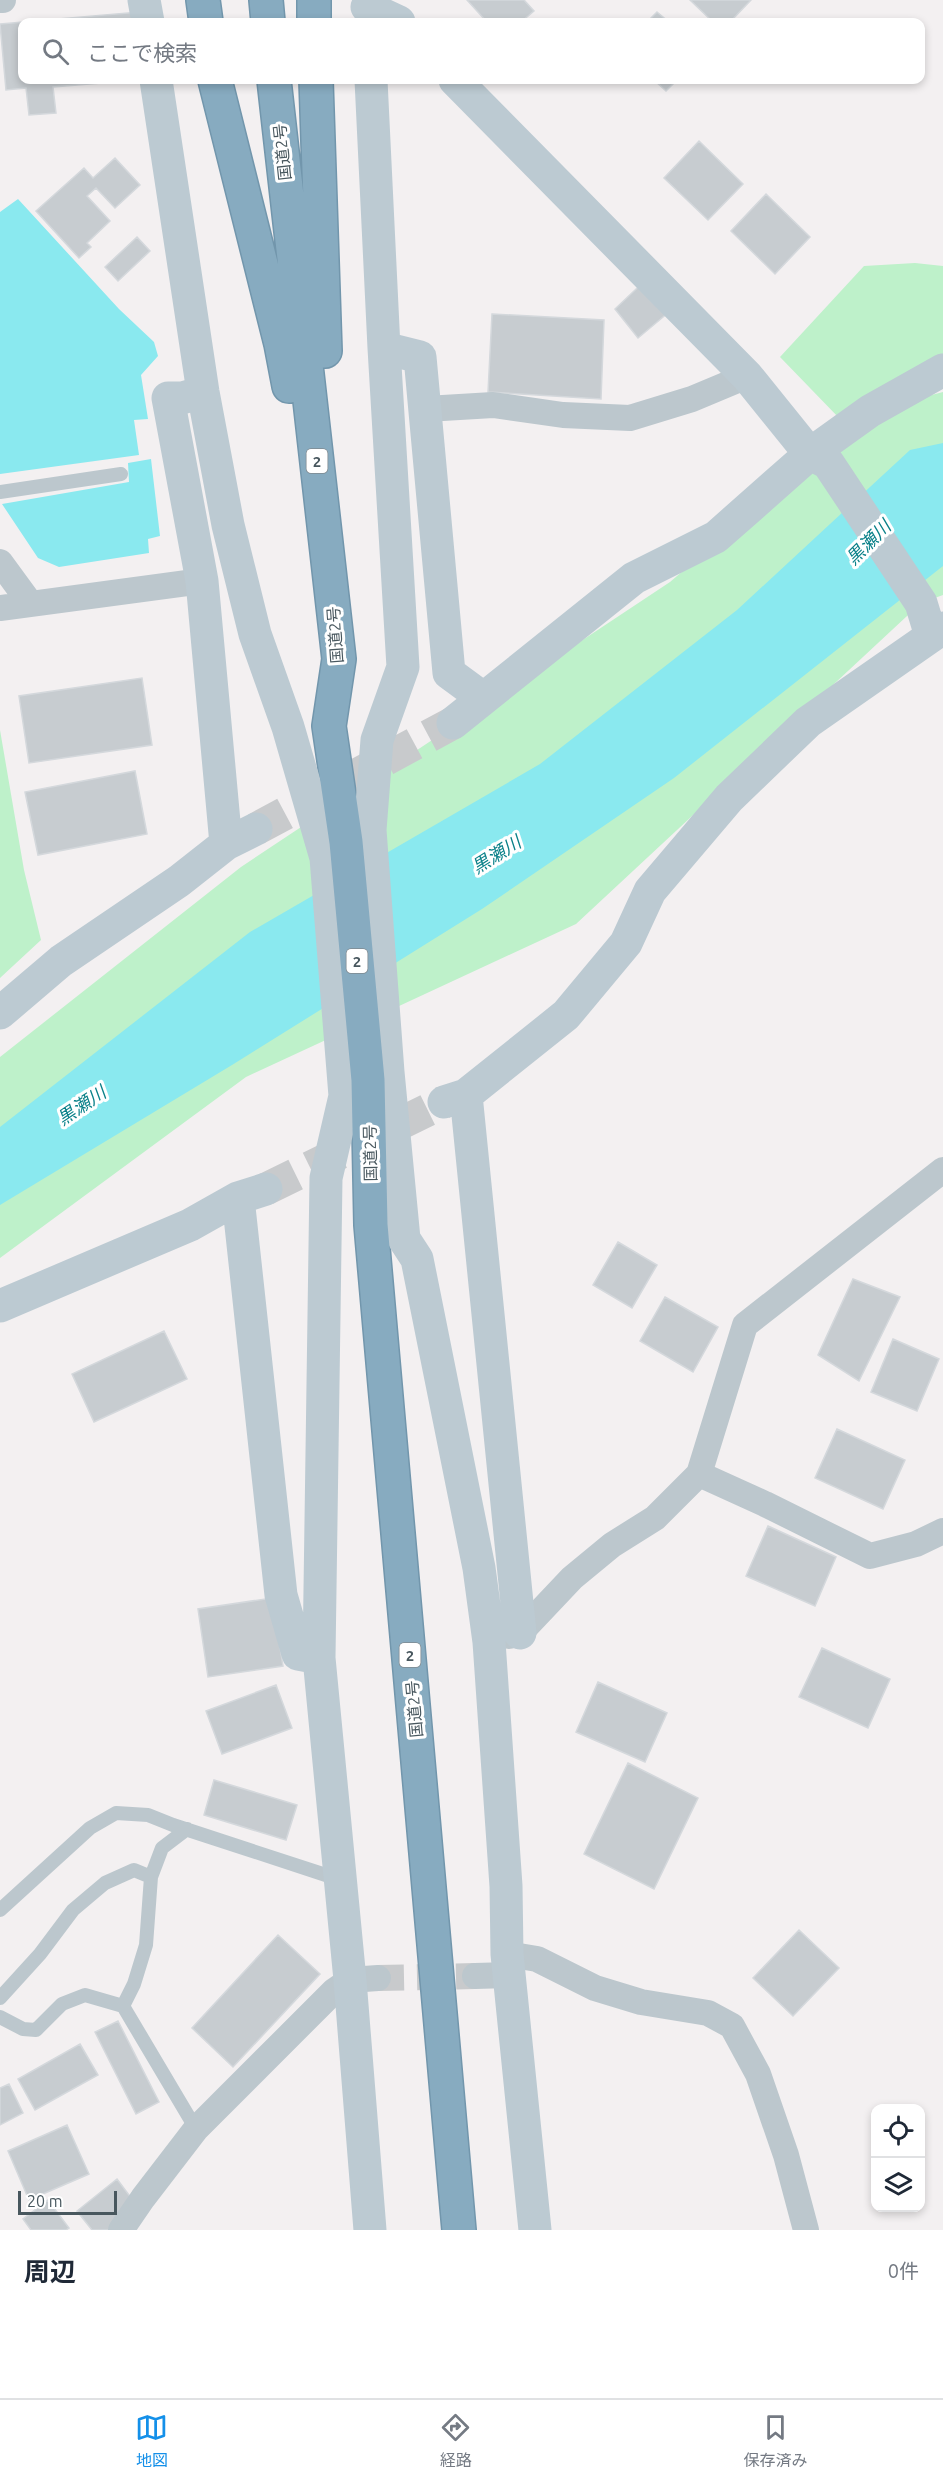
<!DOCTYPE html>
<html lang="ja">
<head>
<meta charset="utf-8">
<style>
	:root { --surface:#fff; --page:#f6f6f7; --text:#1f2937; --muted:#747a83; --line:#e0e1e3; --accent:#1490e9 }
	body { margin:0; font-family:Ubuntu,"Noto Sans JP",sans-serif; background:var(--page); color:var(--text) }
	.controls { position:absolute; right:18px; bottom:18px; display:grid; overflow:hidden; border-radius:12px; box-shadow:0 3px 9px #0003 }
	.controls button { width:54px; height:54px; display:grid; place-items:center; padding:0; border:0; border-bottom:2px solid var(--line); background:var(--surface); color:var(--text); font:30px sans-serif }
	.scale { position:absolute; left:18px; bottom:15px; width:99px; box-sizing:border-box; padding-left:6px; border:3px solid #48575e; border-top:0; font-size:16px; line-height:21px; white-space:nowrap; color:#48575e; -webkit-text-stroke:4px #fff; paint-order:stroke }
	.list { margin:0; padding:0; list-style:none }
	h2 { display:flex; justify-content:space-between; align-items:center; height:78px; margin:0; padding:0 24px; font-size:26px }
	h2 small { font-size:20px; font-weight:400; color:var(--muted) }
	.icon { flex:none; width:33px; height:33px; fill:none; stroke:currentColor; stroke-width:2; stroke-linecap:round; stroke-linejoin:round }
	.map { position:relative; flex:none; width:943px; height:2230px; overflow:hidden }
	.search { position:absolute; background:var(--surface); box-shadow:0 3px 9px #0003; left:18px; right:18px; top:18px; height:66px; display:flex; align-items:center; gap:15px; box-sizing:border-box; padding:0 21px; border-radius:12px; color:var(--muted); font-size:22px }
	.sheet { height:168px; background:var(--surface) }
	nav { display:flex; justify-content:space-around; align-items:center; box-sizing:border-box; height:84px; border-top:2px solid var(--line); background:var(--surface); font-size:16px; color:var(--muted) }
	nav a { display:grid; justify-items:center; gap:3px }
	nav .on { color:var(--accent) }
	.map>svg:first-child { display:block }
	.green { fill:#bef1ca }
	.water { fill:#8ae9ef }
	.building { fill:#c7ccd0; stroke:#d4d8dc; stroke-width:1.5 }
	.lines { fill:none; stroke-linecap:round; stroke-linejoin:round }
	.street-tunnel { stroke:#c8cacc; stroke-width:26; stroke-dasharray:26 13; stroke-linecap:butt }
	.secondary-tunnel { stroke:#c8cacc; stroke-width:33; stroke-dasharray:33 16; stroke-linecap:butt }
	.highway-casing { stroke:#7296ac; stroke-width:36 }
	.lane { stroke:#bcc7cd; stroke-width:14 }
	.street { stroke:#bcc7cd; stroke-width:26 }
	.secondary { stroke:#bccad2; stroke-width:33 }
	.highway { stroke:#87abc0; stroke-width:33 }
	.labels { text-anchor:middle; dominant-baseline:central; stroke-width:6; stroke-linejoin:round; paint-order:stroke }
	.shield { fill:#fff; stroke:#7f898e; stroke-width:1.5 }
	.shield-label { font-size:15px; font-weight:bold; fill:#48575e }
	.street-label { font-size:16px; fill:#48575e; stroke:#fff }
	.water-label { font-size:18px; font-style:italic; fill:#0a8189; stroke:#fff }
</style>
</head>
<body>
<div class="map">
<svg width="943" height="2230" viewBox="0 0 943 2230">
	<rect width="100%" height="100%" fill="#f3f0f1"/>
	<path class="green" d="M915,263L943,266V359L840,419L780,357L864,266Z
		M943,392V595L921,603L576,924L246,1077L0,1258V1057L241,867L670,582L870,411Z
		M0,730L24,870L41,940L0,978Z"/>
	<path class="water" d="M18,199L119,309L154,342L158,356L141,375L148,419L134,420L139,455L0,474V212Z
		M943,443V566L674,778L482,909L232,1065L0,1205V1127L250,932L540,764L737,610L910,450Z
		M151,459L160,536L148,539L149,553L59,567L38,558L2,504L129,482L128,463Z"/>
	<path class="building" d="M467,0H524L534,11L521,22H487Z
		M690,0H751L730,22H713Z
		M139,12L140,22H22V80H138L53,87L56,113L29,115L26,88L6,90L0,24Z
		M657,12L669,22H647Z
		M654,80H677L666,91Z
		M699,141L743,184L708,220L664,178Z
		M115,158L140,185L115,208L96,188L87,196L110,221L87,243L91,247L79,258L36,211L84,168L93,178Z
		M766,194L810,237L775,274L731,231Z
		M137,237L150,251L118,281L105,267Z
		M654,272L681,302L638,338L615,309Z
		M492,314L604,320L601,399L488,392Z
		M142,678L152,745L29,763L19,696Z
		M135,771L147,834L38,855L25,792Z
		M618,1242L657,1265L632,1308L593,1285Z
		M853,1279L900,1297L859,1381L818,1355Z
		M665,1297L718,1327L693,1372L640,1341Z
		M164,1331L187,1379L94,1422L72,1374Z
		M893,1339L939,1359L917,1411L871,1392Z
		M837,1429L905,1460L883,1509L815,1478Z
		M768,1526L836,1557L815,1606L746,1576Z
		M272,1598L283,1666L208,1677L198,1609Z
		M822,1648L890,1679L868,1728L799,1697Z
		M598,1682L667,1713L645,1762L576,1732Z
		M276,1685L292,1728L222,1754L206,1711Z
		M628,1763L698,1798L654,1889L584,1854Z
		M214,1780L297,1805L286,1840L204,1815Z
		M799,1930L839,1968L793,2016L753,1978Z
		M278,1935L320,1974L233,2067L192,2028Z
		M118,2021L159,2102L136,2114L95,2032Z
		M80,2044L98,2075L35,2110L18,2079Z
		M9,2084L23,2113L0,2125V2088Z
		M67,2125L89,2174L29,2200L8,2151Z
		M117,2179L138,2207L109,2230H92L77,2211Z
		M48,2200L69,2228L66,2230H31L23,2219Z"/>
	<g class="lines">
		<path class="street-tunnel" d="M378,1978L475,1976"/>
		<path class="secondary-tunnel" d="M256,829L453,723
			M266,1189L444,1102"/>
		<g class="highway-casing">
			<path id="highway" d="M203,0L206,22
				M266,0L268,22
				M314,0V22
				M215,80L281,344L289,386
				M274,80L339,659L329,726L346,842L368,1080L371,1225L459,2230
				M316,80L325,351"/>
		</g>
		<path class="lane" d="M0,492L121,474
			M0,1910L90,1828L116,1813L148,1815L173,1825L338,1879
			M0,1998L40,1954L73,1910L105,1883L134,1870L151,1877
			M123,2006L134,1984L146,1945L151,1877L162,1848L187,1829
			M0,2017L23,2029L36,2030L62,2004L85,1995L123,2006L196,2129"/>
		<path class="street" d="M0,0H3
			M426,409L493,405L563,415L630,418L692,399L747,376
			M0,562L30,603
			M0,608L202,581
			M699,1474L765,1504L870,1556L916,1544L943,1531
			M509,1636L520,1633L572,1578L612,1545L655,1518L699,1474L745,1325L943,1170
			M507,1954L537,1959L595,1988L641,2002L708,2013L732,2026L758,2074L786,2155L806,2230
			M475,1976L509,1975
			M121,2230L143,2198L196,2129L334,1991L350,1980L378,1978"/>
		<path class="secondary" d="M144,0L148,22
			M367,7L399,22
			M156,80L203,392L228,525L255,634L288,727L326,858L345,1096L326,1178L319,1658L350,1980L370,2230
			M371,80L384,348L403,667L377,740L370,830L388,1072L404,1239L417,1259L479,1568L489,1642L506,1886L507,1954L535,2230
			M455,80L747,376L810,454L828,463L921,603L931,636
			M384,348L420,357L449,673L483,698
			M203,392L182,398H168L202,581L226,844
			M453,723L634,578L716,537L810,454L870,411L943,370
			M0,1013L61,961L179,881L226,844L256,829
			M466,1095L520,1633
			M444,1102L466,1095L566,1015L626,943L650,891L729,798L808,722L943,628
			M238,1198L281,1595L298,1654L319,1658
			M0,1306L190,1225L238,1198L266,1189"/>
		<use href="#highway" class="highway"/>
	</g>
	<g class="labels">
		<g class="shield">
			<rect x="306.5" y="449" width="21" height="24" rx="4.5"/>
			<rect x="346.5" y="949" width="21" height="24" rx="4.5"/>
			<rect x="399.5" y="1643" width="21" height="24" rx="4.5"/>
		</g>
		<g class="shield-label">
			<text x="317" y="461">2</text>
			<text x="357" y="961">2</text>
			<text x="410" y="1655">2</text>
		</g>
		<g class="street-label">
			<text transform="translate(282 152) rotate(-96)">国道2号</text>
			<text transform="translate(335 635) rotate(-94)">国道2号</text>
			<text transform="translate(370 1153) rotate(-91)">国道2号</text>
			<text transform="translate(414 1709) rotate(-95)">国道2号</text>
		</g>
		<g class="water-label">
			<text transform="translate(868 542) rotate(-45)">黒瀬川</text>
			<text transform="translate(496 854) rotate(-32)">黒瀬川</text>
			<text transform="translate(81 1105) rotate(-34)">黒瀬川</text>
		</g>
	</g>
</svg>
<div class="controls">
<button><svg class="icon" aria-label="locate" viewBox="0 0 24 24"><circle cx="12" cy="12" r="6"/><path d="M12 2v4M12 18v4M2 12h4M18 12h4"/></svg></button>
<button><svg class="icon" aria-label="layers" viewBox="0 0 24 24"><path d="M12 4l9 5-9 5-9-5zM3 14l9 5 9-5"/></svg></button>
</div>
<div class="scale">20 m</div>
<div class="search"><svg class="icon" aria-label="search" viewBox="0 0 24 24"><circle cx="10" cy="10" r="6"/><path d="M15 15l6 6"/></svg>ここで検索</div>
</div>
<section class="sheet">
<h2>周辺<small>0件</small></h2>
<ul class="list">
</ul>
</section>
<nav>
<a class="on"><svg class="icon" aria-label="map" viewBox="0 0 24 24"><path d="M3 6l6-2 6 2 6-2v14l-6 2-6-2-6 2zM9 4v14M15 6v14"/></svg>地図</a>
<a><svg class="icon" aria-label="directions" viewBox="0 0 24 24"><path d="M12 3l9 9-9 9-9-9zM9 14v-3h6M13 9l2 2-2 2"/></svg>経路</a>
<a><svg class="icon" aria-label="saved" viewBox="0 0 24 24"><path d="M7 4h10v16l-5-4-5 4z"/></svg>保存済み</a>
</nav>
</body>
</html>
